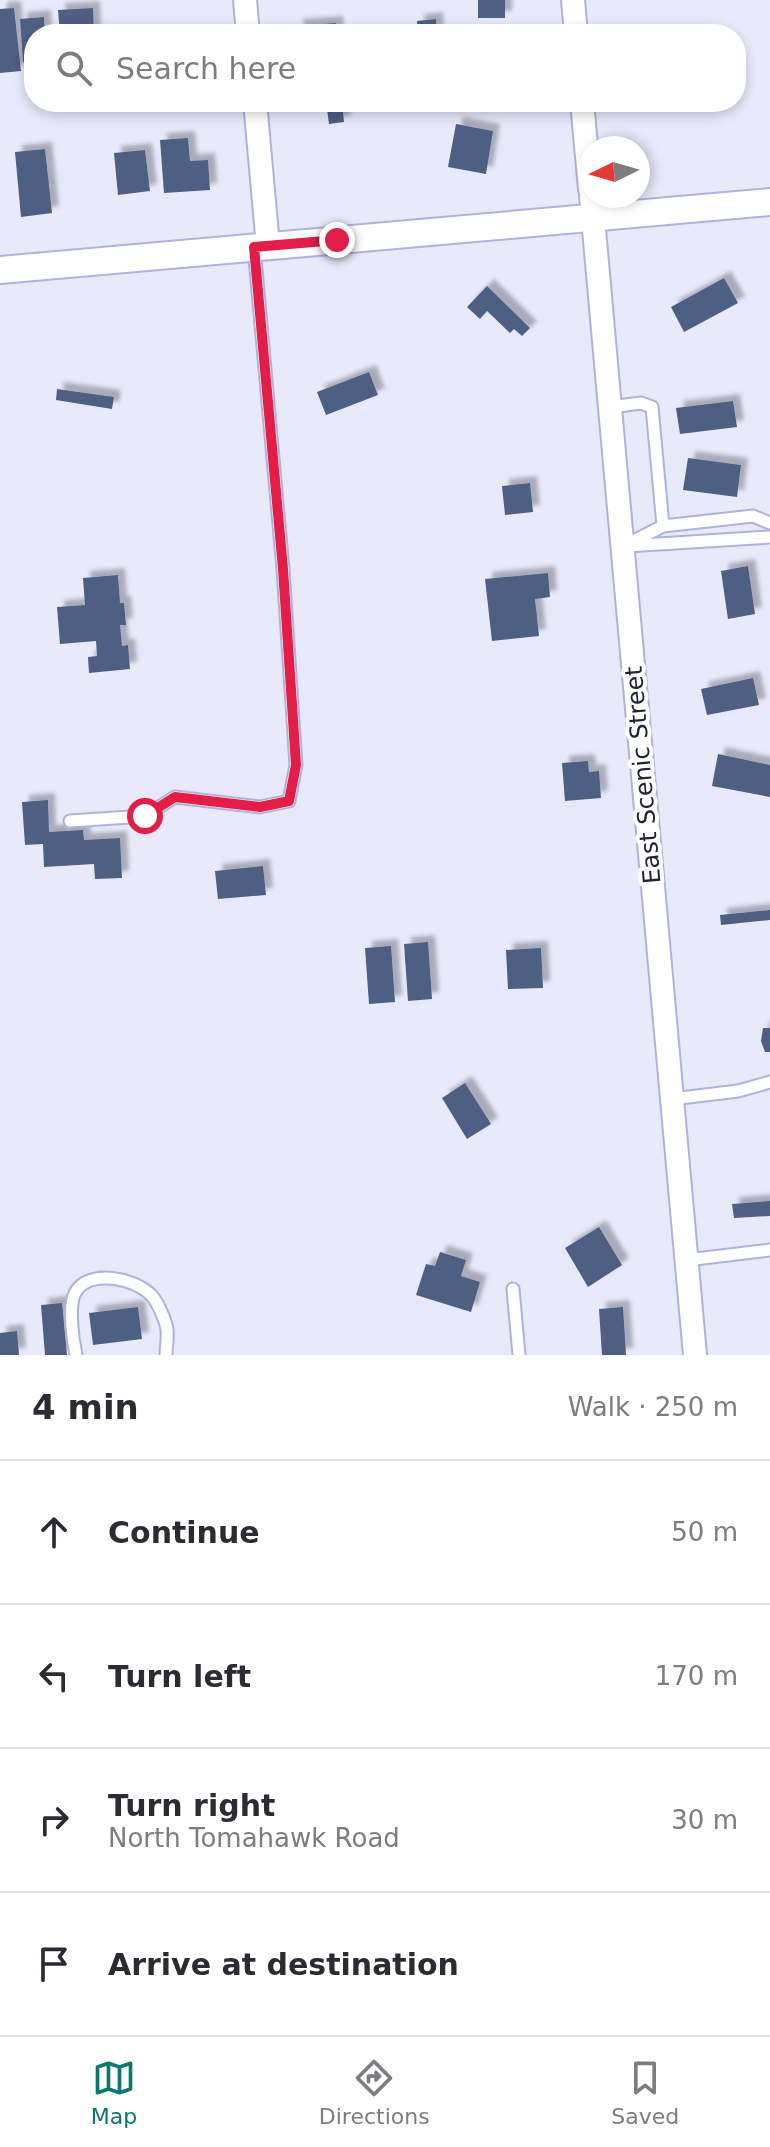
<!DOCTYPE html>
<html lang="en">
<head>
<meta charset="utf-8">
<style>
	:root { --surface:#fff; --page:#f2f2f3; --text:#2b2b33; --muted:#7c7c81; --line:#e1e1e2; --accent:#0f766e }
	body { margin:0; font-family:"DejaVu Sans",sans-serif; background:var(--page); color:var(--text) }
	.compass { position:absolute; left:578px; top:136px; width:72px; height:72px; border-radius:50%; background:var(--surface); box-shadow:0 4px 12px #0003; rotate:265deg }
	.stop { position:absolute; width:24px; height:24px; margin:-18px; border:6px solid #e11d48; border-radius:50%; background:#fff }
	.stop.end { background:#e11d48; border-color:#fff; box-shadow:0 2px 8px #0008 }
	.list { margin:0; padding:0; list-style:none }
	h2 { display:flex; justify-content:space-between; align-items:center; height:104px; margin:0; padding:0 32px; font-size:34px }
	h2 small { font-size:26px; font-weight:400; color:var(--muted) }
	.list li { display:grid; grid-template-columns:52px 1fr auto; gap:24px; align-items:center; box-sizing:border-box; height:144px; padding:0 32px; border-top:2px solid var(--line) }
	.list b { display:block; font-size:30px; white-space:nowrap }
	.list p { margin:0; font-size:26px; white-space:nowrap; color:var(--muted) }
	.list em { font-size:26px; font-style:normal; color:var(--muted) }
	.icon { flex:none; width:44px; height:44px; fill:none; stroke:currentColor; stroke-width:2; stroke-linecap:round; stroke-linejoin:round }
	.map { position:relative; flex:none; width:770px; height:1355px; overflow:hidden }
	.search { position:absolute; background:var(--surface); box-shadow:0 4px 12px #0003; left:24px; right:24px; top:24px; height:88px; display:flex; align-items:center; gap:20px; box-sizing:border-box; padding:0 28px; border-radius:32px; color:var(--muted); font-size:30px }
	.sheet { height:680px; background:var(--surface) }
	nav { display:flex; justify-content:space-around; align-items:center; box-sizing:border-box; height:112px; border-top:2px solid var(--line); background:var(--surface); font-size:22px; color:var(--muted) }
	nav a { display:grid; justify-items:center; gap:4px }
	nav .on { color:var(--accent) }
	.map>svg:first-child { display:block }
	.building { fill:#4d5f83; filter:url(#shadow) }
	.lines { fill:none; stroke-linecap:round; stroke-linejoin:round }
	.service-casing { stroke:#b0b2dd; stroke-width:15 }
	.minor-casing { stroke:#b0b2dd; stroke-width:26 }
	.tertiary-casing { stroke:#b0b2dd; stroke-width:30 }
	.service { stroke:#fff; stroke-width:11 }
	.minor { stroke:#fff; stroke-width:22 }
	.tertiary { stroke:#fff; stroke-width:26 }
	.route { stroke:#e11d48; stroke-width:10 }
	.labels { text-anchor:middle; dominant-baseline:central; stroke-width:8; stroke-linejoin:round; paint-order:stroke }
	.street-label { font-size:24px; fill:#212232; stroke:#fff }
</style>
</head>
<body>
<div class="map">
<svg width="770" height="1355" viewBox="0 0 770 1355">
	<defs>
		<filter id="shadow"><feDropShadow dx="7" dy="-7" stdDeviation="2" flood-color="#0004"/></filter>
	</defs>
	<rect width="100%" height="100%" fill="#e8e9fb"/>
	<path class="building" d="M478,0H505V18H478Z
		M14,8L21,71L0,73V9Z
		M93,8L94,34H60L58,10Z
		M44,17L45,34H34V61L23,62L20,19Z
		M436,19L437,34H418L417,21Z
		M336,23L337,34H297L296,26Z
		M326,102H342L344,122L329,124Z
		M456,124L493,131L486,174L448,167Z
		M188,138L190,161L208,160L210,190L164,193L160,140Z
		M45,149L52,213L21,217L15,152Z
		M145,150L150,191L118,195L114,153Z
		M724,278L738,303L684,332L671,307Z
		M487,286L530,328L522,336L514,329L510,333L487,311L480,319L467,307Z
		M369,372L378,395L326,415L317,392Z
		M57,389L114,397L112,409L56,400Z
		M733,401L737,427L680,434L676,408Z
		M688,458L741,465L737,497L683,490Z
		M530,483L533,512L505,515L502,486Z
		M748,566L755,614L728,619L721,571Z
		M548,573L550,597L535,599L539,636L492,641L485,579Z
		M118,575L120,603H124L126,625H120L122,646L128,645L130,669L89,673L88,657L97,656L96,641L60,644L57,607L85,605L83,578Z
		M753,678L759,705L707,715L701,689Z
		M718,754L770,765V797L712,786Z
		M588,761L589,772L599,771L601,798L565,801L562,763Z
		M48,800L49,832L83,830L84,840L120,838L122,878L95,879L94,864L44,867L43,844L25,845L22,802Z
		M263,866L266,895L218,899L215,871Z
		M770,910V920L721,925L720,915Z
		M428,942L432,999L408,1001L404,944Z
		M391,946L395,1002L369,1004L365,948Z
		M541,948L543,988L508,989L506,950Z
		M763,1028H770V1052H765L761,1041Z
		M465,1083L491,1124L467,1139L442,1098Z
		M770,1201V1216L734,1218L732,1204Z
		M599,1227L622,1265L588,1287L565,1248Z
		M440,1252L466,1260L461,1276L480,1282L471,1312L416,1295L426,1264L435,1266Z
		M62,1303L67,1355H45L41,1305Z
		M138,1307L142,1339L93,1345L89,1313Z
		M623,1307L626,1355H602L599,1309Z
		M17,1331L19,1355H0V1333Z"/>
	<g class="lines">
		<g class="service-casing">
			<path id="service" d="M610,407L641,403L652,407L663,526
				M627,546L770,537
				M622,547L663,526L753,516L770,523
				M70,821L145,816L175,797L260,807L289,801L296,765L283,569L254,247
				M672,1099L738,1091L770,1082
				M687,1260L770,1250
				M513,1289L519,1355
				M76,1355C73,1341 68,1306 75,1293C88,1268 136,1278 152,1296C158,1303 166,1321 167,1330C168,1338 166,1347 166,1355"/>
		</g>
		<g class="minor-casing">
			<path id="minor" d="M245,0L248,34
				M573,0L576,34
				M255,102L268,246
				M582,102L590,189
				M591,196L695,1355"/>
		</g>
		<g class="tertiary-casing">
			<path id="tertiary" d="M0,270L770,202"/>
		</g>
		<use href="#service" class="service"/>
		<use href="#minor" class="minor"/>
		<use href="#tertiary" class="tertiary"/>
	</g>
	<g class="lines">
		<path class="route" d="M145,816L175,797L260,807L289,801L296,765L283,569L254,247L337,240"/>
	</g>
	<g class="labels">
		<g class="street-label">
			<text transform="translate(643 775) rotate(-95)">East Scenic Street</text>
		</g>
	</g>
</svg>
<svg class="compass" viewBox="-18 -18 36 36"><path d="M0-13l5 13h-10z" fill="#e53935"/><path d="M0 13l5-13h-10z" fill="#7c7c81"/></svg>
<div class="stop" style="left:145px;top:816px"></div>
<div class="stop end" style="left:337px;top:240px"></div>
<div class="search"><svg class="icon" aria-label="search" viewBox="0 0 24 24"><circle cx="10" cy="10" r="6"/><path d="M15 15l6 6"/></svg>Search here</div>
</div>
<section class="sheet">
<h2>4 min<small>Walk · 250 m</small></h2>
<ul class="list">
<li><svg class="icon" aria-label="ahead" viewBox="0 0 24 24"><path d="M12 20V5M6 11l6-6 6 6"/></svg><div><b>Continue</b></div><em>50 m</em></li>
<li><svg class="icon" aria-label="left" viewBox="0 0 24 24"><path d="M17 20v-9H6M10 6l-5 5 5 5"/></svg><div><b>Turn left</b></div><em>170 m</em></li>
<li><svg class="icon" aria-label="right" viewBox="0 0 24 24"><path d="M7 20v-9h11M14 6l5 5-5 5"/></svg><div><b>Turn right</b><p>North Tomahawk Road</p></div><em>30 m</em></li>
<li><svg class="icon" aria-label="arrive" viewBox="0 0 24 24"><path d="M6 21V4h12l-3 4 3 4H6"/></svg><div><b>Arrive at destination</b></div></li>
</ul>
</section>
<nav>
<a class="on"><svg class="icon" aria-label="map" viewBox="0 0 24 24"><path d="M3 6l6-2 6 2 6-2v14l-6 2-6-2-6 2zM9 4v14M15 6v14"/></svg>Map</a>
<a><svg class="icon" aria-label="directions" viewBox="0 0 24 24"><path d="M12 3l9 9-9 9-9-9zM9 14v-3h6M13 9l2 2-2 2"/></svg>Directions</a>
<a><svg class="icon" aria-label="saved" viewBox="0 0 24 24"><path d="M7 4h10v16l-5-4-5 4z"/></svg>Saved</a>
</nav>
</body>
</html>
